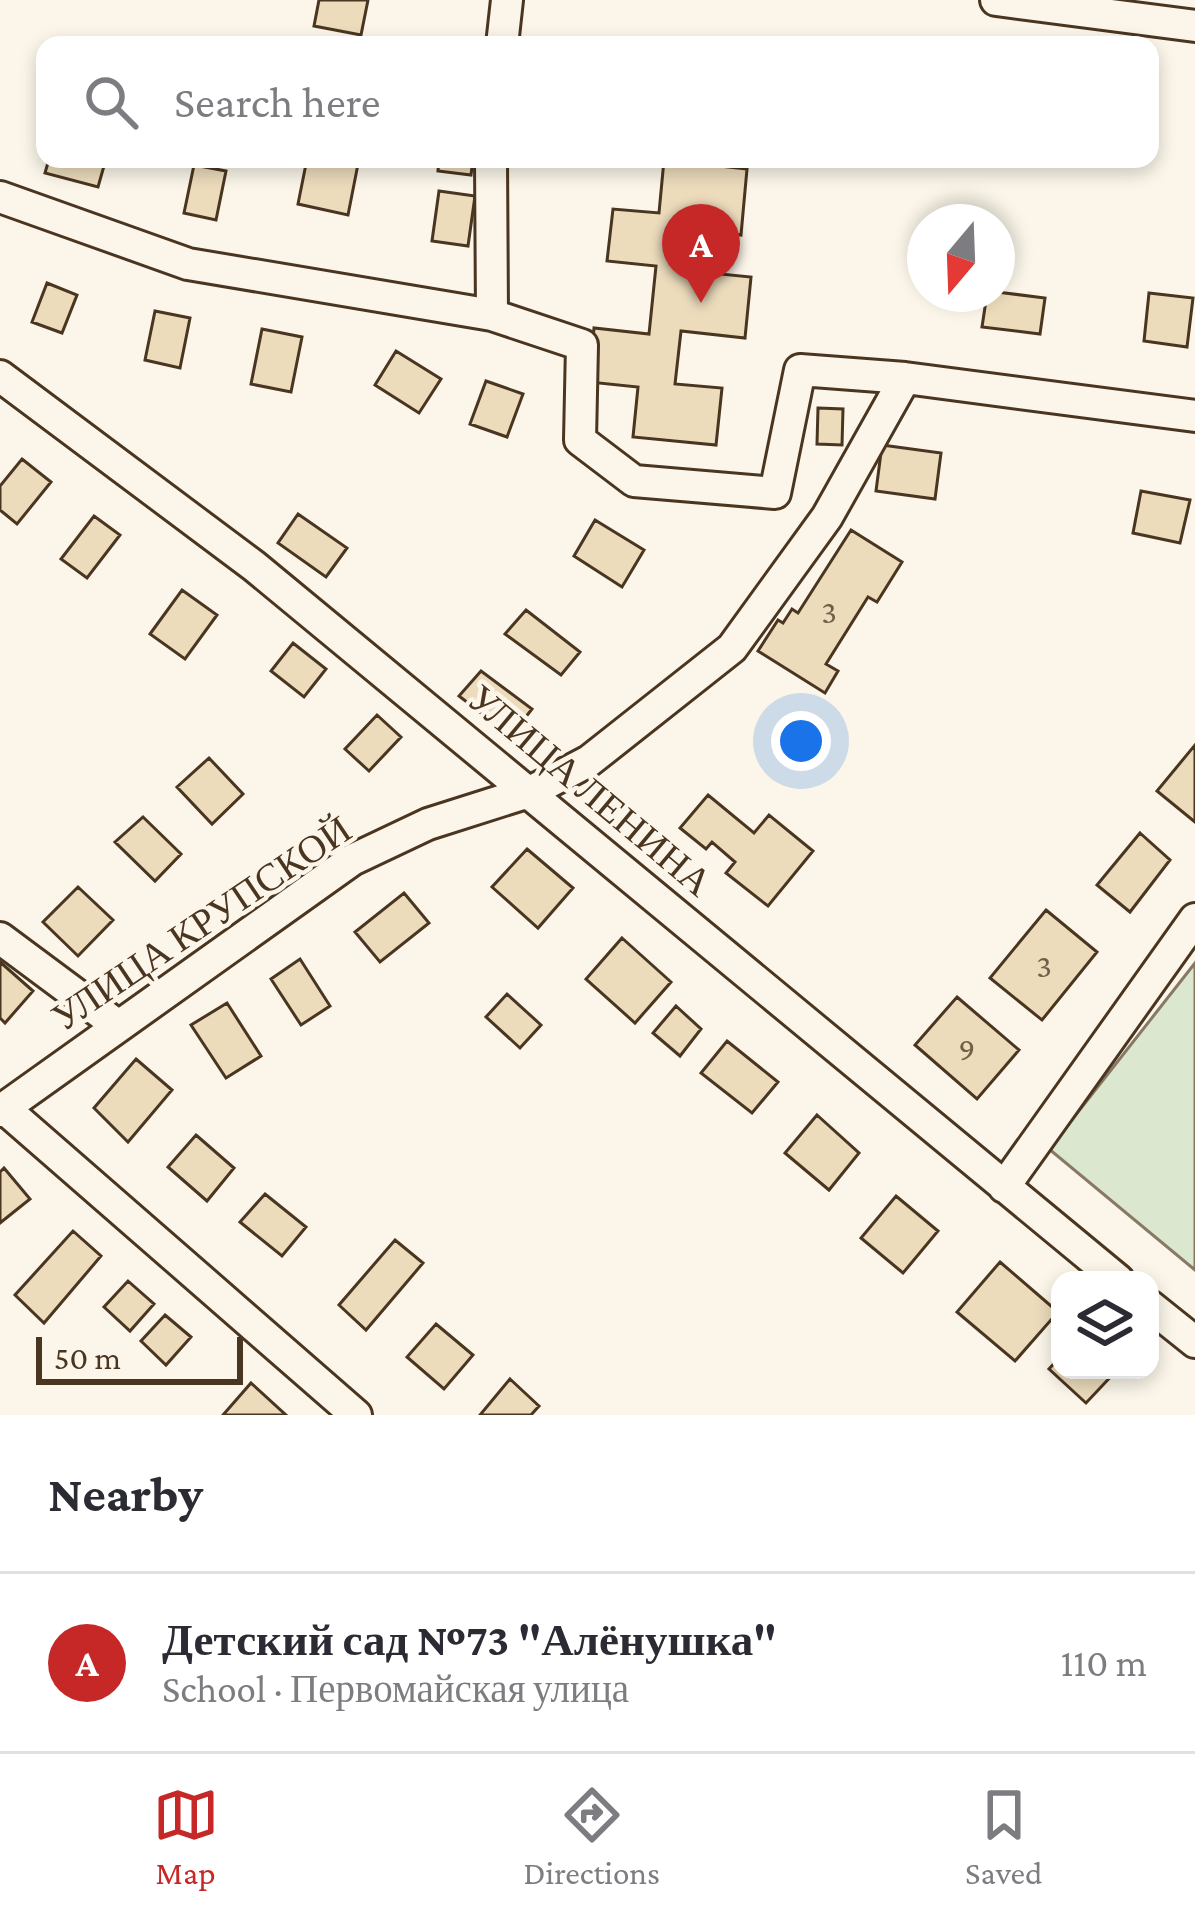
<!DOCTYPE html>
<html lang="en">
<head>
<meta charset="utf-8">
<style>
	:root { --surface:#fff; --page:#f2f2f3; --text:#2b2b33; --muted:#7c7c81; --line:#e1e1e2; --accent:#c62828 }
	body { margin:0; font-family:"Crimson Pro",serif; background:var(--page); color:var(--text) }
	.controls { position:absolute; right:36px; bottom:36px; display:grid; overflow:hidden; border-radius:24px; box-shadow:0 6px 18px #0003 }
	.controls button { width:108px; height:108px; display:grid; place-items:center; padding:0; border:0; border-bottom:3px solid var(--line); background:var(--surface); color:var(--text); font:60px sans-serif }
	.compass { position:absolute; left:907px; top:204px; width:108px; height:108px; border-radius:50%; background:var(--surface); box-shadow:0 6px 18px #0003; rotate:199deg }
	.scale { position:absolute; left:36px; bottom:30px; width:207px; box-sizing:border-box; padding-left:12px; border:6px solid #4a3520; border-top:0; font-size:33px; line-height:42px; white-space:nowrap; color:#4a3520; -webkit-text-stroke:9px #fbf6e9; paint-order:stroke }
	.you { position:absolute; left:801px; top:741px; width:42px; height:42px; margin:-30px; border:9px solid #fff; border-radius:50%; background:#1a73e8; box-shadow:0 0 0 18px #1a73e833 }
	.badge { display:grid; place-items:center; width:78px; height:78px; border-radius:50%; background:var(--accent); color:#fff; font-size:39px; font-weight:700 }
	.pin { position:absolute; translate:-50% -99px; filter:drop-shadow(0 3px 6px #0008) }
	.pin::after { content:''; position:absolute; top:63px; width:42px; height:36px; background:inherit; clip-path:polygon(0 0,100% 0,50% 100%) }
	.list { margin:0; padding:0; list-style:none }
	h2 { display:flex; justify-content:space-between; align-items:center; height:156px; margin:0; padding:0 48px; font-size:51px }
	h2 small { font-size:39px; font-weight:400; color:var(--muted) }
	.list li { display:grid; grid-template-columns:78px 1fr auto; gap:36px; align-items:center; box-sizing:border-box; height:180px; padding:0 48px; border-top:3px solid var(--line) }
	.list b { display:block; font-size:45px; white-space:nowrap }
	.list p { margin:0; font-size:39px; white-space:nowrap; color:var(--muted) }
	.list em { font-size:39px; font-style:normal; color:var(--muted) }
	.icon { flex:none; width:66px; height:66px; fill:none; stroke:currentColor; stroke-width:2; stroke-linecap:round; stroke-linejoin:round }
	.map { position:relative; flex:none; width:1195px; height:1415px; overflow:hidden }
	.search { position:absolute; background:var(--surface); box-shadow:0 6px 18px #0003; left:36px; right:36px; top:36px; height:132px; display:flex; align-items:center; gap:30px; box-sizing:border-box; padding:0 42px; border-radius:24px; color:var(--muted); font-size:45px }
	.sheet { height:336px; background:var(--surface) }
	nav { display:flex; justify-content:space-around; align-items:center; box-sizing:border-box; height:168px; border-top:3px solid var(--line); background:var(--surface); font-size:33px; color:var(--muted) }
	nav a { display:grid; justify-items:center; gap:6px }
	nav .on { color:var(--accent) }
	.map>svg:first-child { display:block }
	.green { fill:#dce7d0; stroke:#887966; stroke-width:3 }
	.building { fill:#ecdcbc; stroke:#4a3520; stroke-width:3 }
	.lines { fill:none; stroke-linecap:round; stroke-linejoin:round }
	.minor-casing { stroke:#4a3520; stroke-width:36 }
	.minor { stroke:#fbf6e9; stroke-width:30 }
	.labels { text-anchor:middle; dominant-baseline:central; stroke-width:9; stroke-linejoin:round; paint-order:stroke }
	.number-label { font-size:33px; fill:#725f47 }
	.street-label { font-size:39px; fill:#4a3520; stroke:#fbf6e9 }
</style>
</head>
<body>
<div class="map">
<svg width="1195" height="1415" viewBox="0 0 1195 1415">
	<rect width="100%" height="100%" fill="#fbf6e9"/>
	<path class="green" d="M1195,963V1270L1049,1149Z"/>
	<path class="building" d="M319,0H368L361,35L314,26Z
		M49,159H106L98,187L45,173Z
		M307,159H359L348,215L298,204Z
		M439,159H473L471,175L438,171Z
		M664,160L747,169L741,235L694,230L690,271L751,277L745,338L681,331L675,384L722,388L716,445L633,437L638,387L589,382L594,328L649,334L656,266L607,261L613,209L659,213Z
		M194,165L226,171L216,220L184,213Z
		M439,191L475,196L468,246L432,241Z
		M47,283L77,295L62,333L32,322Z
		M997,292L1045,298L1040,334L982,327L987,294Z
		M1149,293L1193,298L1187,347L1144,341Z
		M155,311L190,318L180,368L145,360Z
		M262,329L302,337L291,392L251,384Z
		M396,351L441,379L419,413L375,385Z
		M486,381L523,394L507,437L470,424Z
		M818,408L843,409L842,445L817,444Z
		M882,445L941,453L935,499L876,491Z
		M22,459L51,482L17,524L0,510V486Z
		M1141,491L1190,500L1180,543L1133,533Z
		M298,514L347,548L326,577L278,543Z
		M94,516L120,535L87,578L61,559Z
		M595,520L644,550L622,587L574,556Z
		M851,530L902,562L877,602L868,597L826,664L838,671L825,693L758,651L778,620L783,623L792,609L798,613Z
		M182,590L217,615L185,659L150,634Z
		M526,610L580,652L561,675L505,634Z
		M293,643L326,669L304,697L271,671Z
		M481,671L532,709L511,736L459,696Z
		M377,715L401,737L369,771L345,749Z
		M1195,745V822L1157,791Z
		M209,758L243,794L212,824L177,787Z
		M708,795L754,833L769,815L813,851L768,906L726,873L735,862L712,842L706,849L680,828Z
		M143,817L181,854L155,881L115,842Z
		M1140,833L1170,860L1130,912L1097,885Z
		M527,849L573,888L538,928L492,887Z
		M78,887L113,920L78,956L43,922Z
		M404,893L429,923L380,962L355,932Z
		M1046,910L1097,952L1042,1020L990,978Z
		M622,938L671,982L635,1023L586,979Z
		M300,959L330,1006L301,1025L271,979Z
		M0,962L33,991L5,1023L0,1018Z
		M507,994L541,1025L520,1048L486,1017Z
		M957,997L1019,1050L977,1099L915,1045Z
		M227,1003L261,1056L226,1078L191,1025Z
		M676,1006L701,1029L680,1056L653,1033Z
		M727,1041L778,1082L752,1113L701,1073Z
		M136,1059L172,1090L128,1142L94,1108Z
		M817,1115L859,1153L829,1190L785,1153Z
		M196,1135L234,1168L207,1201L168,1167Z
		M4,1168L30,1199L0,1223V1172Z
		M265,1194L306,1227L282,1256L240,1222Z
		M896,1196L938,1231L903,1273L861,1238Z
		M73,1231L101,1256L44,1323L15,1295Z
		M395,1240L423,1263L366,1330L339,1305Z
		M1000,1262L1058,1312L1015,1361L957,1312Z
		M128,1281L154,1304L130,1331L104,1307Z
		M165,1315L191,1337L166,1365L141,1341Z
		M436,1324L473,1355L444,1389L407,1357Z
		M1060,1357V1370H1117L1086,1403L1049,1369Z
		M510,1379L539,1406L531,1415H480Z
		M251,1383L286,1415H223Z"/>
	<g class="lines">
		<g class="minor-casing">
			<path id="minor" d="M996,0L1195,26
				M502,45L507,0
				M491,159L492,315
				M0,197L188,264L492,315L582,345L580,440L634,481L775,493L800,370L905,378L1195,416
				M0,376L254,566L1118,1280
				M0,938L117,1025
				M4,1108L356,1415
				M0,1111L352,860L428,824L532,791L589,761L732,648L827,517L905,378
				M1004,1187L1195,919
				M1150,1306L1195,1342"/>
		</g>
		<use href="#minor" class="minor"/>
	</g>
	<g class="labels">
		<g class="number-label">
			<text x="829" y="611">3</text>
			<text x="1044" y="965">3</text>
			<text x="967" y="1048">9</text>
		</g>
		<g class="street-label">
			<text transform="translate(590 790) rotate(40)">УЛИЦА ЛЕНИНА</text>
			<text transform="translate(201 923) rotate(-34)">УЛИЦА КРУПСКОЙ</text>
		</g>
	</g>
</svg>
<div class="controls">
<button><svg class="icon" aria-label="layers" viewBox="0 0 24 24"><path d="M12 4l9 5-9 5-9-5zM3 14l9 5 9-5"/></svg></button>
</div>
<svg class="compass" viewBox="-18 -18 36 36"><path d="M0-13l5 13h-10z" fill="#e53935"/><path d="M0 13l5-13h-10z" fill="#7c7c81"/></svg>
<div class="scale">50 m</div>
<div class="you"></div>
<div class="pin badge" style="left:701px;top:303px">A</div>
<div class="search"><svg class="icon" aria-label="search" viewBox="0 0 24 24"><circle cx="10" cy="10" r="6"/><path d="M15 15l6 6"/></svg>Search here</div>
</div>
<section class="sheet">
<h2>Nearby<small></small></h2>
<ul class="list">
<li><span class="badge">A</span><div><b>Детский сад №73 &quot;Алёнушка&quot;</b><p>School · Первомайская улица</p></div><em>110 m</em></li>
</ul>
</section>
<nav>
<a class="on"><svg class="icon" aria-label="map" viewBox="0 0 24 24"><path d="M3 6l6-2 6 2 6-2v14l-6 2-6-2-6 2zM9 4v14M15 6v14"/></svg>Map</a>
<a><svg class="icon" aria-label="directions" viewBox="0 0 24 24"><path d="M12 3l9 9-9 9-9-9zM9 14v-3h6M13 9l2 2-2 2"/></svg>Directions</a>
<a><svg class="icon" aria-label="saved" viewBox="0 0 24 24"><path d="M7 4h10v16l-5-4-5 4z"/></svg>Saved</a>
</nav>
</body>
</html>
